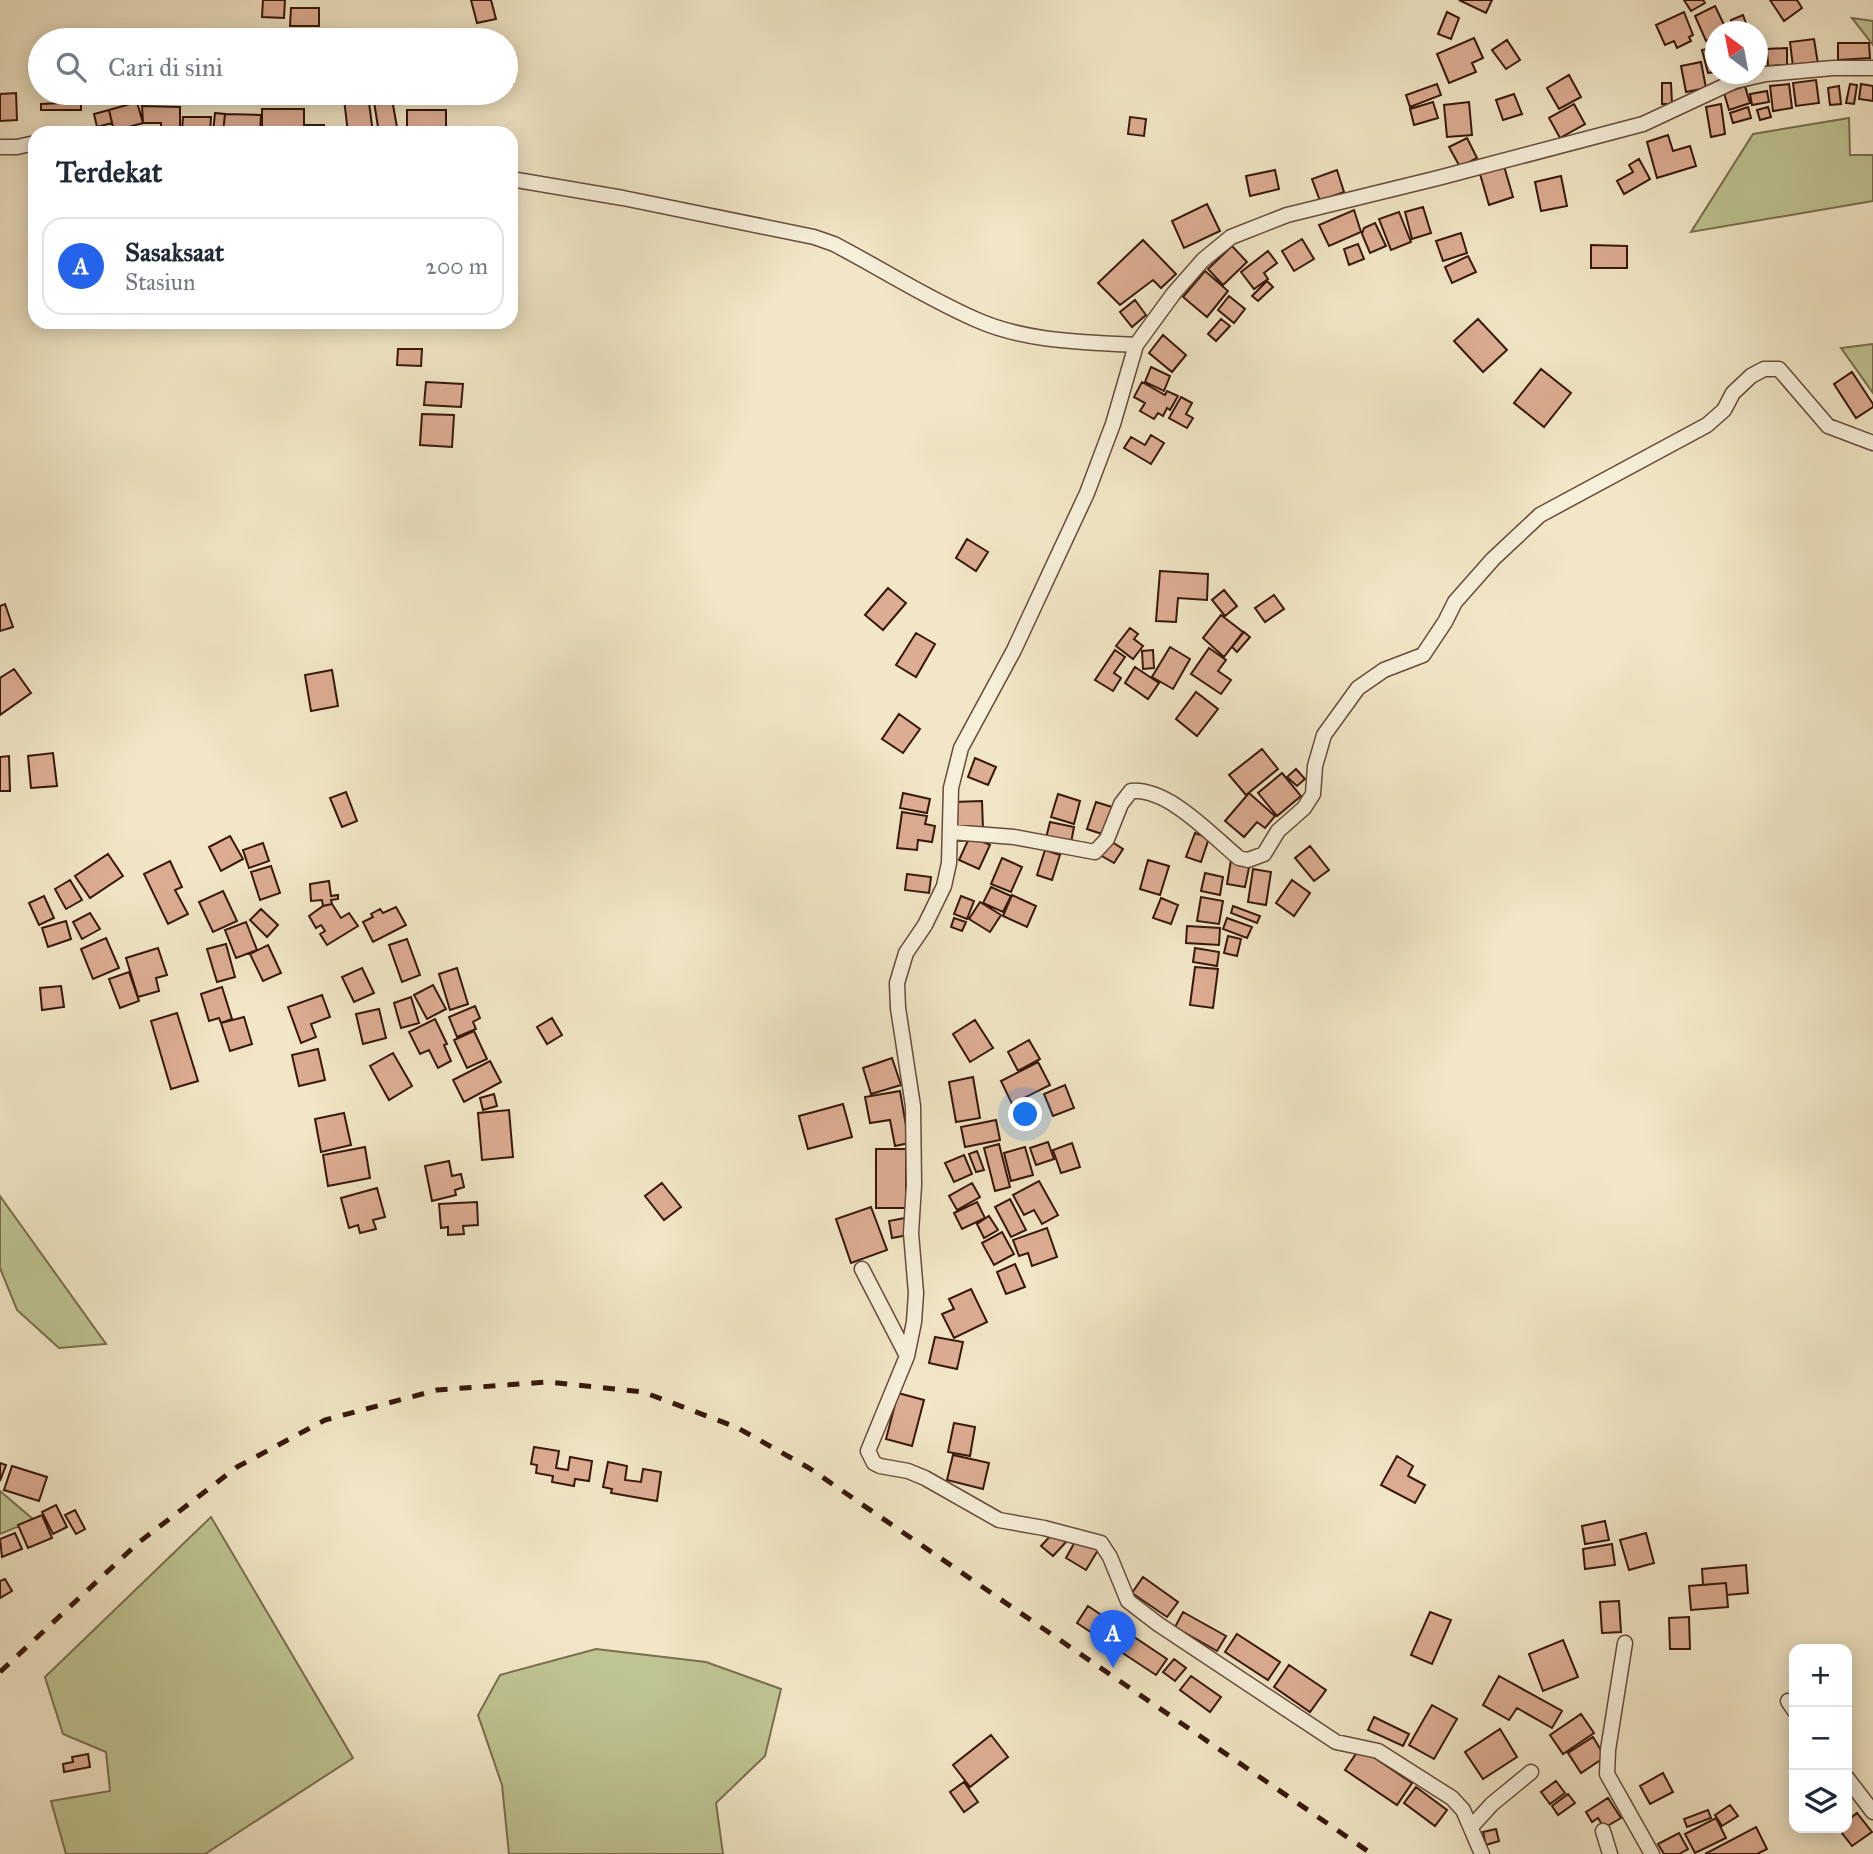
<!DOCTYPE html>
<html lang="id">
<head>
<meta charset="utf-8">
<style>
	:root { --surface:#fff; --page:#f6f6f7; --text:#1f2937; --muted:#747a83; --line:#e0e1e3; --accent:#2563eb }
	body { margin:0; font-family:"IM FELL Great Primer",serif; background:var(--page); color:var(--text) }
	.controls { position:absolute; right:21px; bottom:21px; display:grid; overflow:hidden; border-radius:14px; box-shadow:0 4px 18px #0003 }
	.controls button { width:63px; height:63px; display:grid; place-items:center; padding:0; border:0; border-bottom:2px solid var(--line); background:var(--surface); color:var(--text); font:35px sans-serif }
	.compass { position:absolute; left:1705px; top:21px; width:63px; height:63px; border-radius:50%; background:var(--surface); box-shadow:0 4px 18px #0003; rotate:328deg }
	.you { position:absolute; left:1026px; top:1115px; width:24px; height:24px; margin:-18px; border:5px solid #fff; border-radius:50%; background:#1a73e8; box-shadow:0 0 0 10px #1a73e833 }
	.badge { display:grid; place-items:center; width:46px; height:46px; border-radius:50%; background:var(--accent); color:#fff; font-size:23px; font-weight:700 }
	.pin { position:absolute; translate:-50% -58px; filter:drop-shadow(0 2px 4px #0008) }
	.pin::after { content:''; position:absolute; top:37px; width:24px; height:21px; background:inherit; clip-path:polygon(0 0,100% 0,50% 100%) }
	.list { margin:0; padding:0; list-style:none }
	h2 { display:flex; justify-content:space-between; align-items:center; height:91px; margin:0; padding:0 28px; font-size:30px }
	h2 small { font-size:23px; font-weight:400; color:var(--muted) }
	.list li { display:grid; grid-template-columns:46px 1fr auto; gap:21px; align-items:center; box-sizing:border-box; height:98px; margin:0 14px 14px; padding:0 14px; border:2px solid var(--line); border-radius:21px }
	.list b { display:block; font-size:26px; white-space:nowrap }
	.list p { margin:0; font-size:23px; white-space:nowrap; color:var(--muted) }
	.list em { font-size:23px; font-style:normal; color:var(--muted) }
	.icon { flex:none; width:38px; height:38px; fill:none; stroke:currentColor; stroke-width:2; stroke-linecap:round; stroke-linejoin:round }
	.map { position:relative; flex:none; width:1873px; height:1854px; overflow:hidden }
	.search { position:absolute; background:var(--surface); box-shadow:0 4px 18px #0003; left:28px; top:28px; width:490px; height:77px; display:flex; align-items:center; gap:18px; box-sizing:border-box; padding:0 24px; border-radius:38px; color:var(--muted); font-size:26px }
	.panel { position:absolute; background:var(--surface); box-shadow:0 4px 18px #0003; left:28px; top:126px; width:490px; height:203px; border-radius:21px }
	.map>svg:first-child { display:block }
	.green { fill:#bec492; stroke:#7a6e4e; stroke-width:2 }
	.building { fill:#ddad93; stroke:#37170a; stroke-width:2 }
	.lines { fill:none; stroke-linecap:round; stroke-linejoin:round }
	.street-casing { stroke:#664b39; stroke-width:17 }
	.street { stroke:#f6efda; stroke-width:14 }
	.rail { stroke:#37170a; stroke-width:5; stroke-dasharray:12 12; stroke-linecap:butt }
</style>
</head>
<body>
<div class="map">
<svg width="1873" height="1854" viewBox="0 0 1873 1854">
	<rect width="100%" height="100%" fill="#f1e6c6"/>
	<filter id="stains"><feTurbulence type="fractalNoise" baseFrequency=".00286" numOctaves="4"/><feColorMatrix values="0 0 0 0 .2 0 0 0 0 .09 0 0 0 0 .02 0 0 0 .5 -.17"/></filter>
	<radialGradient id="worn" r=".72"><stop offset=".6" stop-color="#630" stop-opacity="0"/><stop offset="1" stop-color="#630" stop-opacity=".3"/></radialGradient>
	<path class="green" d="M1852,18L1873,21V45Z
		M1849,118L1850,155H1873V201L1691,232L1753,134Z
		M1873,344V393L1841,348Z
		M0,1196L106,1344L59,1348L17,1310L0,1268Z
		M0,1491L34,1520L0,1534Z
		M211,1517L353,1758L205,1854H66L51,1801L110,1791L106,1752L63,1734L45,1677Z
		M596,1649L706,1662L781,1689L765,1756L716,1803L723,1854H509L502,1785L478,1715L500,1675Z"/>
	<path class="building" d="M263,0H285L284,18L262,17Z
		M471,0H491L496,19L477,23Z
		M1459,0H1492L1486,13Z
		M1684,0H1703L1705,3L1691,11Z
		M1770,0H1797L1802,8L1784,21Z
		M1715,6L1727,31L1716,32V36L1706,41L1695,16Z
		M291,8H319V26H290Z
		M1447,12L1459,18L1451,39L1438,34Z
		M1684,12L1693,35L1689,37L1691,41L1677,48L1674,41L1665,45L1656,25Z
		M1743,15L1749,32H1735L1731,20Z
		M268,30H291V40H268Z
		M297,30H323L322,40H296Z
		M1474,38L1483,58L1472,63L1476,72L1449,83L1437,54Z
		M1814,39L1818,64L1793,67L1790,42Z
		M1507,40L1520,60L1506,69L1492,50Z
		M1838,43H1869L1870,58L1838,60Z
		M1716,47V72L1708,73L1702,50Z
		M1787,48V65L1768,66L1767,49Z
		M512,52L513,84L506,85V53Z
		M1701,62L1706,88L1686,92L1681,66Z
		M1569,75L1581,97L1559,109L1547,88Z
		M1816,80L1819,103L1796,106L1793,83Z
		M1662,83H1671L1672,104H1662Z
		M1437,84L1441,95L1410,107L1406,95Z
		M1789,84L1792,108L1773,111L1770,86Z
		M1850,84L1857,85L1854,104L1846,103Z
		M1861,84L1873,86V101L1859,99Z
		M1745,86L1750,103L1729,110L1724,93Z
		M1839,86L1841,104L1830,105L1828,88Z
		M1767,91L1769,102L1752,105L1750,94Z
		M16,93L17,120L0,121V94Z
		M73,93H81V110H41V104L61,103V95H73Z
		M86,93H117L118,99L88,103Z
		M125,93H160L126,99Z
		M1514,94L1522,114L1503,120L1496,100Z
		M368,95L373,133H348L344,99Z
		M392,99L398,133H379L374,102Z
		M137,102L143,123L114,131L109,110Z
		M1433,102L1438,118L1414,125L1410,109Z
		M1469,102L1472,135L1447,137L1444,105Z
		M1574,104L1585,124L1560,138L1549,118Z
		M1721,104L1725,134L1711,137L1706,107Z
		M142,106L180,107V133H161V123H143Z
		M1748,107L1751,118L1733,123L1730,113Z
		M1768,107L1771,117L1760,120L1757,110Z
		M262,109H304V125H324V133H262Z
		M109,110L112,123L97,127L94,114Z
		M407,110H446V127H407Z
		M215,113L225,114L223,133H213Z
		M225,114L261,115L260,133H223Z
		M183,117H211L210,133L182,131Z
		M1130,117L1146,119L1144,136L1128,134Z
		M141,127H158V133H140Z
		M1668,135L1673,151L1690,146L1696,166L1657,178L1647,142Z
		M1467,138L1477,158L1460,167L1449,147Z
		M1639,159L1650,179L1624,194L1617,181L1633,172L1629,165Z
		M1504,166L1513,197L1489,205L1480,174Z
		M1275,170L1279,189L1250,196L1246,176Z
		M1337,170L1344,192L1320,201L1312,179Z
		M1561,176L1567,206L1541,211L1535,182Z
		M1207,204L1220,231L1184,248L1172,221Z
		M1423,207L1431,233L1412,239L1405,212Z
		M1354,210L1361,232L1329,246L1319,225Z
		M1399,212L1411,242L1391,250L1379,219Z
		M1375,223L1386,246L1370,253L1362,234L1364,228Z
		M1461,233L1467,253L1443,261L1436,241Z
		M1302,239L1314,259L1294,271L1282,251Z
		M1143,240L1176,274L1161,288L1153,280L1120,305L1098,283Z
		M1358,244L1364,259L1349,265L1344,249Z
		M1591,245L1627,246V268H1591Z
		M1232,246L1247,262L1223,285L1208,269Z
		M1268,251L1277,263L1264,273L1268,279L1254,289L1241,272Z
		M1468,256L1476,272L1452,283L1445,267Z
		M1205,271L1228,291L1207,317L1183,297Z
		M1267,281L1273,287L1258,301L1252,296Z
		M1229,296L1245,309L1234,323L1218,310Z
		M1135,300L1146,315L1132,327L1120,312Z
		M1221,319L1230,326L1216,341L1208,334Z
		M1478,319L1507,350L1483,372L1454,341Z
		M1163,335L1186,355L1172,372L1149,353Z
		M398,349H422L421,366L397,365Z
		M1151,367L1170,376L1164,391L1145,382Z
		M1541,369L1571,393L1544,427L1514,403Z
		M1852,372L1873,404V407L1856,418L1834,384Z
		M426,382L463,384L461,407L424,405Z
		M1142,382L1165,395L1167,391L1178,396L1170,410L1167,408L1163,416L1158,413L1154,419L1140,411L1145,403L1134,397Z
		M1181,397L1192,403L1186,414L1193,418L1187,428L1169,418Z
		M422,414L454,415L452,447L420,445Z
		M1151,435L1164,443L1151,464L1124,448L1131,437L1145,445Z
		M967,539L988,552L976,571L956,558Z
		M1160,571L1208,574L1207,600L1178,598L1176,622L1156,621Z
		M888,588L906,603L883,630L865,615Z
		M1224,590L1237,606L1225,616L1212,600Z
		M1274,595L1284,609L1265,622L1255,608Z
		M5,604L13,627L0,631V606Z
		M1221,615L1243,632L1224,657L1203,638Z
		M1130,628L1138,634L1134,639L1143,646L1133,659L1116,646Z
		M1244,632L1250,637L1237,652L1232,647Z
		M916,633L935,644L916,677L896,665Z
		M1170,647L1190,659L1173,689L1152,677Z
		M1209,648L1226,660L1218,671L1231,680L1221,694L1191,674Z
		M1115,650L1125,657L1114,673L1121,678L1113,691L1095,680Z
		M1153,650L1154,668L1143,669L1142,651Z
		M1135,667L1159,683L1148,699L1125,683Z
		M14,669L31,693L0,715V678Z
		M332,670L338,706L311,711L305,675Z
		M1196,692L1218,709L1197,736L1176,719Z
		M899,714L920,729L903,753L882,739Z
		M1262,749L1278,769L1246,795L1229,775Z
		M53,753L57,786L31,788L28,756Z
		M9,756L10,791H0V757Z
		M975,758L996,767L988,785L968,777Z
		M1296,769L1305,779L1297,786L1287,777Z
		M1282,773L1301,796L1277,816L1258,793Z
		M346,792L357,821L342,827L330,798Z
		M903,793L930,799L927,813L900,808Z
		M1249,793L1275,816L1265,828L1257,822L1244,837L1225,821Z
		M1058,794L1080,801L1074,824L1051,817Z
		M982,801L983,829L954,830L953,802Z
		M1096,802L1115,808L1105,835L1087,829Z
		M902,812L927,816L925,824L935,826L932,842L918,840L917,850L897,848Z
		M1050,822L1074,827L1071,843L1046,838Z
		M1195,833L1209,838L1201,862L1186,857Z
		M230,836L243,859L221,871L209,847Z
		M970,836L990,845L979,869L959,860Z
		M1109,840L1123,849L1114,863L1100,855Z
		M263,843L269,861L249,868L243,850Z
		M1310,846L1329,870L1314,881L1295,858Z
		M1045,850L1060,855L1052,880L1037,875Z
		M108,854L123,876L90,898L75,876Z
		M1002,858L1022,867L1011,892L991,884Z
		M1148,860L1169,866L1160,895L1140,889Z
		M1231,860L1250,863L1245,887L1227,884Z
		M170,861L182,887L175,890L188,914L168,924L144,874Z
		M271,866L280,893L260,900L251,872Z
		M1253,869L1271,872L1266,905L1248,902Z
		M1205,873L1223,877L1220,895L1201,891Z
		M907,874L931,877L929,893L905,890Z
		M70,880L82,900L66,909L55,889Z
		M1292,880L1310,893L1294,916L1276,903Z
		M329,881L331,896L338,895V899L331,900L332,904L323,906L322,900L311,901L310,884Z
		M991,887L1011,896L1003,912L983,903Z
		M223,891L237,921L213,932L199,902Z
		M1012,895L1036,906L1027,927L1003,916Z
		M44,896L54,918L39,925L29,903Z
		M961,896L974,901L967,919L954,914Z
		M1201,897L1223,901L1219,924L1197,921Z
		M1161,898L1178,905L1171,924L1153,918Z
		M980,902L1001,915L990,932L969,919Z
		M332,904L341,918L349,913L358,926L327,945L320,934L325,931L321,925L316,928L309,916L323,906Z
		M1233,906L1260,916L1257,923L1231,913Z
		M396,907L406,925L373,942L363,922L373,917L371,914L380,909L383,913Z
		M261,909L278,925L267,937L250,920Z
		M90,913L100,929L82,939L73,922Z
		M954,918L966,922L962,931L951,927Z
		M1227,918L1252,927L1247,938L1223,929Z
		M66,921L71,939L48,947L42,928Z
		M246,922L257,950L236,958L225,930Z
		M1187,926L1220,928L1219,945L1186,943Z
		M1228,936L1241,939L1237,956L1224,953Z
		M106,938L119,968L93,979L81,949Z
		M407,939L420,975L402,982L389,945Z
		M226,944L235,977L217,982L207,949Z
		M268,945L281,973L263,981L250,954Z
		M158,948L167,975L156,978L159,991L138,997L126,958Z
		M1195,948L1219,952L1217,966L1193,962Z
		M1195,967L1218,969L1213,1008L1190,1005Z
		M362,968L374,993L354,1002L342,977Z
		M457,968L468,1004L450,1010L439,974Z
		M129,972L139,1001L120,1008L109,979Z
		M433,985L446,1009L427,1019L414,995Z
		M61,986L64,1007L42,1010L40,988Z
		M222,987L232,1019L221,1023L219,1018L209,1021L201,994Z
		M322,995L330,1017L311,1024L316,1037L301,1043L288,1007Z
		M411,997L419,1023L401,1028L394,1003Z
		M475,1006L480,1018L473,1022L476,1029L457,1037L449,1017Z
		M379,1009L386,1038L363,1044L356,1014Z
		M177,1013L198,1081L171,1089L151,1021Z
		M244,1017L252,1044L230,1051L221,1023Z
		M552,1018L562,1035L547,1044L537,1027Z
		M435,1019L447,1044L444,1045L451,1061L438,1068L429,1050L420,1054L409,1032Z
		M975,1020L993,1048L970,1062L953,1034Z
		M474,1031L487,1059L467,1068L454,1040Z
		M1029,1040L1040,1059L1018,1071L1008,1052Z
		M318,1049L325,1080L299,1086L292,1055Z
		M393,1053L412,1086L389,1100L370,1066Z
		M892,1058L901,1085L871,1094L863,1068Z
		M490,1061L501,1082L464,1102L453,1080Z
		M1038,1062L1050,1085L1012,1104L1001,1081Z
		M973,1077L980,1118L956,1122L949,1082Z
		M1065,1085L1074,1108L1053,1116L1044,1094Z
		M900,1091L909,1143L895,1146L890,1120L870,1123L865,1097Z
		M494,1094L497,1106L483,1110L480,1098Z
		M843,1104L852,1137L808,1149L799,1116Z
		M509,1110L513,1157L482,1160L478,1113Z
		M344,1113L351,1145L321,1152L315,1119Z
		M996,1120L1000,1140L965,1147L961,1127Z
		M1048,1142L1054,1159L1036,1165L1030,1148Z
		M1072,1143L1080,1167L1061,1173L1053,1150Z
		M999,1144L1010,1187L995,1191L984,1148Z
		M365,1147L370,1178L328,1186L323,1155Z
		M1025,1147L1033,1175L1011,1181L1004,1153Z
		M876,1149H906V1208H876Z
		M977,1151L984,1170L976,1172L969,1154Z
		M964,1155L972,1174L954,1182L945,1163Z
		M449,1161L452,1176L461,1174L464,1187L455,1190L456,1195L432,1201L425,1166Z
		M1039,1181L1058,1215L1042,1224L1034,1210L1024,1215L1013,1195Z
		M662,1183L681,1207L664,1220L645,1196Z
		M972,1183L980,1197L957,1210L949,1196Z
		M377,1188L385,1217L373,1220L376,1229L360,1233L358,1225L349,1228L341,1198Z
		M1010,1199L1026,1230L1011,1237L995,1207Z
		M477,1202L478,1225L463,1226L464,1234L448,1235V1227L441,1228L439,1204Z
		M977,1202L985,1218L962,1229L954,1213Z
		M871,1207L887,1250L851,1263L836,1219Z
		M989,1216L998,1230L984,1238L977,1224Z
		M905,1218L908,1235L892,1238L889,1221Z
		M1047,1228L1057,1257L1032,1266L1028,1253L1019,1256L1013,1240Z
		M1002,1232L1014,1254L994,1265L982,1243Z
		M1015,1264L1025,1287L1006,1294L997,1272Z
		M971,1289L987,1322L954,1338L942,1314L954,1309L949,1299Z
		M935,1337L963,1342L957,1369L929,1363Z
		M898,1393L924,1400L912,1446L886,1439Z
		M954,1423L975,1427L970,1456L948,1452Z
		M534,1447L559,1451L556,1468L568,1470L570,1457L592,1461L589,1481L575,1479L574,1486L552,1482L553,1476L536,1473L537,1465L531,1464Z
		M953,1455L989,1463L983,1489L947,1480Z
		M1397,1456L1413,1466L1408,1476L1425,1485L1415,1503L1381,1485Z
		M608,1462L627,1466L625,1480L641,1482L643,1469L661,1472L657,1501L611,1493L612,1489L603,1487Z
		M0,1463L6,1465L0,1481Z
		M12,1466L47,1477L39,1501L4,1490Z
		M56,1505L67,1527L53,1534L42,1512Z
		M75,1510L85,1529L76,1534L65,1515Z
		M42,1515L52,1538L28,1548L18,1525Z
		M1605,1521L1609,1540L1585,1544L1582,1526Z
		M1054,1532L1066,1542L1053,1556L1041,1546Z
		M15,1533L22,1549L2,1557L0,1539Z
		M1646,1533L1654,1563L1629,1570L1620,1540Z
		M1077,1538L1098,1550L1086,1570L1066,1558Z
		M1612,1544L1615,1565L1585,1569L1583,1549Z
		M1746,1565L1748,1593L1727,1595L1726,1583L1703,1585L1702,1569Z
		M1143,1577L1178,1602L1167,1617L1132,1593Z
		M5,1579L12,1591L0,1598V1581Z
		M1726,1583L1728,1607L1691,1610L1689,1586Z
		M1619,1601L1621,1632L1602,1633L1600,1602Z
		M1088,1606L1167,1659L1156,1675L1077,1623Z
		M1183,1612L1226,1636L1217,1651L1175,1627Z
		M1430,1612L1451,1620L1432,1664L1411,1655Z
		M1689,1617L1690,1649H1670L1669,1618Z
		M1237,1634L1280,1662L1268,1680L1225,1652Z
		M1563,1640L1578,1677L1543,1691L1529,1654Z
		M1174,1659L1186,1668L1175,1681L1163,1672Z
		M1289,1665L1326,1690L1310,1712L1274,1687Z
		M1191,1676L1221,1697L1210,1712L1180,1690Z
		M1499,1676L1562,1711L1552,1728L1517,1708L1509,1720L1483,1705Z
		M1432,1705L1457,1719L1434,1759L1409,1745Z
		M1581,1714L1594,1733L1563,1754L1550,1735Z
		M1374,1717L1409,1734L1403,1746L1368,1730Z
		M1500,1729L1517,1757L1483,1779L1465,1752Z
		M991,1735L1008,1757L970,1787L953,1765Z
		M1593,1737L1605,1757L1581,1773L1568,1753Z
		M1360,1748L1412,1783L1397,1805L1345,1770Z
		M88,1754L90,1767L64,1772L63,1764L73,1762L72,1757Z
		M1663,1773L1673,1792L1650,1804L1640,1786Z
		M1556,1781L1565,1793L1550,1804L1541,1792Z
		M964,1782L978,1802L964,1812L950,1792Z
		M1416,1787L1447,1810L1435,1826L1404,1803Z
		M1568,1794L1575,1803L1558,1815L1552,1806Z
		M1608,1798L1621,1818L1604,1828L1598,1818L1592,1822L1586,1812Z
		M1730,1805L1738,1816L1722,1826L1715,1815Z
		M1708,1810L1711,1818L1687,1827L1684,1819Z
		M1857,1813L1872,1832L1852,1846L1838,1828H1847V1821Z
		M1716,1818L1726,1838L1695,1853L1685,1834Z
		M1756,1827L1767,1849L1757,1854H1705Z
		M1496,1829L1499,1841L1486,1845L1483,1832Z
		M1679,1833L1688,1849L1679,1854H1664L1658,1844Z"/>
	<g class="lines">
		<g class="street-casing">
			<path id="street" d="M0,147H17L35,143
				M511,179L623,198L814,237L834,244C882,269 928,299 977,320C1027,342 1083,342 1136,345
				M951,832L1014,837L1095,852L1107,839L1121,804L1131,791C1169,788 1211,835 1239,858L1248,860L1264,854L1278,831L1304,808L1313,794L1315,766L1324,735L1358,688L1384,670L1423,655L1445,622L1455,602L1493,559L1540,515L1707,425L1724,410L1733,393L1751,376L1764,369H1779L1828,426L1873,443
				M862,1269L907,1356
				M1625,1643L1608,1750L1607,1774L1652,1854
				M1788,1701L1794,1710
				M1847,1778L1873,1812
				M1471,1827L1492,1804L1531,1772
				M1603,1831L1610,1854
				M1482,1854L1463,1810L1452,1798L1378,1751L1336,1742L1158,1624L1128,1601L1110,1557L1101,1543L1044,1528L999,1520L925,1478L908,1471L880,1466L874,1463L868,1451L907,1356L914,1322L916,1293L911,1233L914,1185L913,1106L898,1008L897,983L906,953L925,925L944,886L949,863L951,788L961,748L1014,650L1087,493L1113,424L1136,345L1174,293L1203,260L1231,237L1287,215L1438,178L1643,124L1735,81L1766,74L1833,68H1873"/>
		</g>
		<use href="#street" class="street"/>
		<path class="rail" d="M0,1672L138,1543L237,1467L325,1420L437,1390L547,1382L643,1392L736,1427L809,1468L1372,1854"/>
	</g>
	<rect width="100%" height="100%" filter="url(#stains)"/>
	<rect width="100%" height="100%" fill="url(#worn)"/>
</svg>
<div class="controls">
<button>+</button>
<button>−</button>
<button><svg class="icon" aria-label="layers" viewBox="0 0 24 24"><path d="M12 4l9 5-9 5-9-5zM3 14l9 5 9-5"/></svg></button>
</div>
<svg class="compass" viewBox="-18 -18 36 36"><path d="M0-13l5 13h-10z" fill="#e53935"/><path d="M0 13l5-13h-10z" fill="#747a83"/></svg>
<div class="you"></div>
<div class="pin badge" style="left:1113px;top:1668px">A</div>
<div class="search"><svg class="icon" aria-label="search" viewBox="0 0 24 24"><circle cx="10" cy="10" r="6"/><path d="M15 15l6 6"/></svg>Cari di sini</div>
<section class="panel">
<h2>Terdekat<small></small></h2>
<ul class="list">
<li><span class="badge">A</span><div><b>Sasaksaat</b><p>Stasiun</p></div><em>200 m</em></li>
</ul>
</section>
</div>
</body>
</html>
